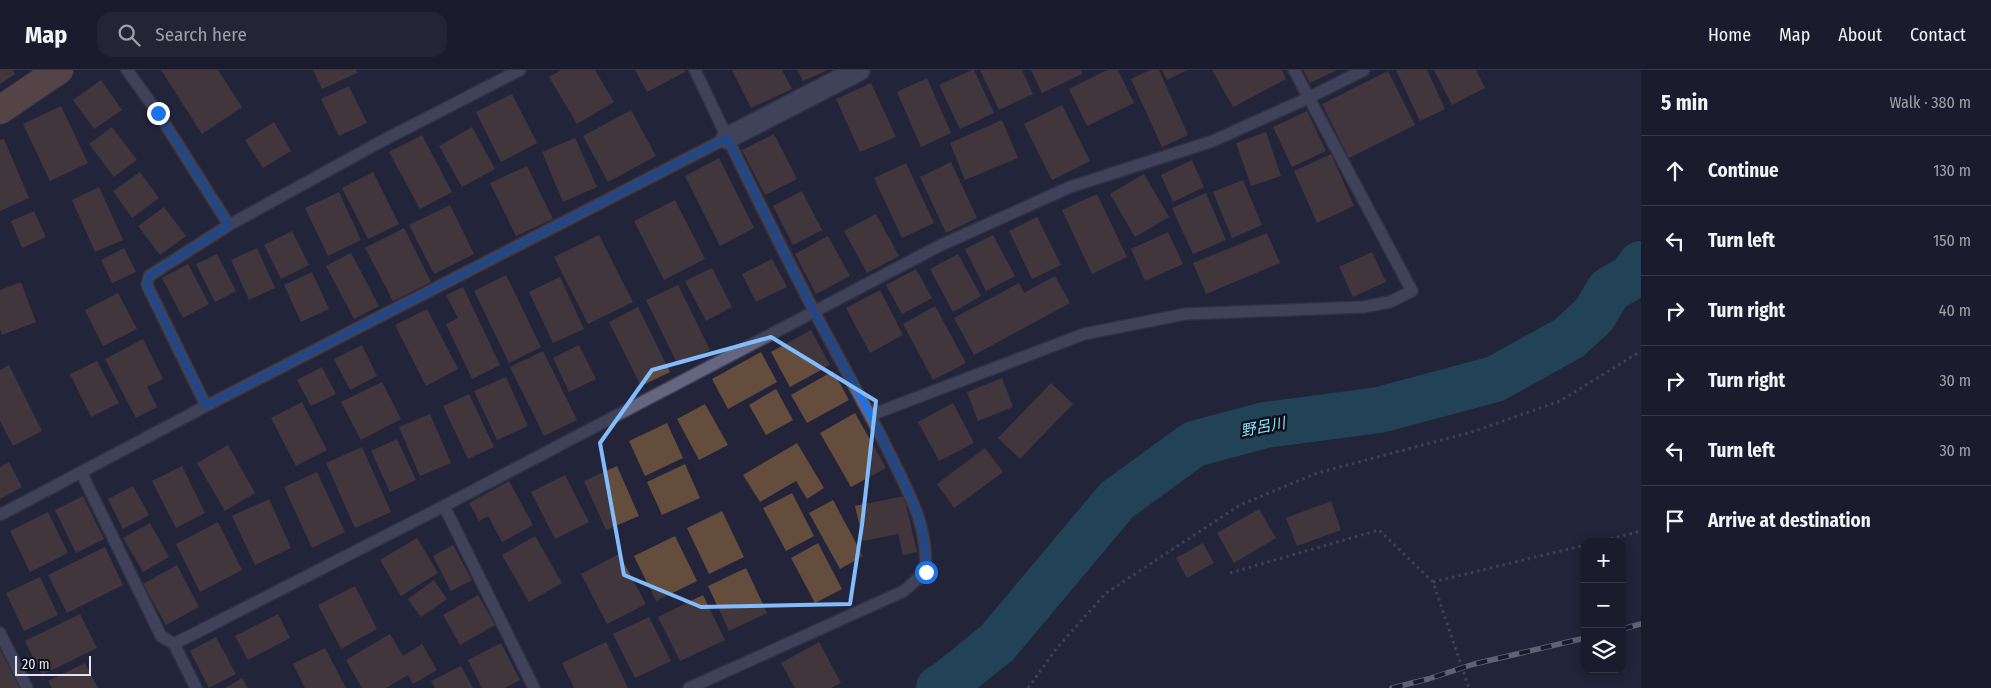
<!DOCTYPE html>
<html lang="en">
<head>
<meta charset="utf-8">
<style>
	:root { --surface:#1a1b2c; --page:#232434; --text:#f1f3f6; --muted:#9fa1a9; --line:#383948 }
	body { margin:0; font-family:"Fira Sans Condensed","Noto Sans JP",sans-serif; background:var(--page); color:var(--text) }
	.controls { position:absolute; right:15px; bottom:15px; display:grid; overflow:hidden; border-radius:10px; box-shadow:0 2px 12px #0003 }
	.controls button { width:45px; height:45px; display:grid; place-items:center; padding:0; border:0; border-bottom:1px solid var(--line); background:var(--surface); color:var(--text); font:25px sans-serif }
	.scale { position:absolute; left:15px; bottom:12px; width:76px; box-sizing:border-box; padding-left:5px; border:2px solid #e4e5f4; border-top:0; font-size:14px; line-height:18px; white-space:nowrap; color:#e4e5f4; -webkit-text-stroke:4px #0e0f19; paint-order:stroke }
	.stop { position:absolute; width:15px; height:15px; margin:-11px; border:4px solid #1a73e8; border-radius:50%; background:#fff }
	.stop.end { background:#1a73e8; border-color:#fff; box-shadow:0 1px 5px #0008 }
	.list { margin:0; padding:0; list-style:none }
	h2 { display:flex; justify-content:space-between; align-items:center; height:65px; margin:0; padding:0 20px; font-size:21px }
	h2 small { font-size:16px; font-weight:400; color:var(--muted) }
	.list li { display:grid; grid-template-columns:32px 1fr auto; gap:15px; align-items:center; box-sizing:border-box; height:70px; padding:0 20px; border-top:1px solid var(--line) }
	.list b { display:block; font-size:19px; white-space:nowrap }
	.list em { font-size:16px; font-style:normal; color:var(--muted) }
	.icon { flex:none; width:28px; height:28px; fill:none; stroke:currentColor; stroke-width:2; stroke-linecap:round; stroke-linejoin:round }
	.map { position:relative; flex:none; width:1641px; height:618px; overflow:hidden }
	header { display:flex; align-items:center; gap:30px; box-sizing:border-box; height:70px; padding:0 25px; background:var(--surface); border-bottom:1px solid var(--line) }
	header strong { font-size:24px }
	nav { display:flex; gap:28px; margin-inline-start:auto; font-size:18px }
	.search { width:350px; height:45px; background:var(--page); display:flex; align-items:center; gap:12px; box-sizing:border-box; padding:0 18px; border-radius:15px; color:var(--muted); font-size:19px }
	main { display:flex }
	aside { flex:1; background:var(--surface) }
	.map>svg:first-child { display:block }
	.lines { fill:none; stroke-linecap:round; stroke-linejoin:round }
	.river { stroke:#226878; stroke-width:46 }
	.building { fill:#644d3c }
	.lane-casing { stroke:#414154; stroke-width:14 }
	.street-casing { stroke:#414154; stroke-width:24 }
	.primary-casing { stroke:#414154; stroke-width:30 }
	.path { stroke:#626377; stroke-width:3; stroke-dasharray:2.5 4; stroke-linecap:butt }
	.lane { stroke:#64667f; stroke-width:11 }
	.street { stroke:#64667f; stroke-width:21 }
	.primary { stroke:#936b57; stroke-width:28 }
	.rail-casing { stroke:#abacbd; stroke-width:5.5 }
	.rail { stroke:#0e0f19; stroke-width:4; stroke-dasharray:11; stroke-linecap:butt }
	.route { stroke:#1a73e8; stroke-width:6 }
	.marked { fill:none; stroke:#83bcfb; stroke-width:4; stroke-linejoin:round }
	.labels { text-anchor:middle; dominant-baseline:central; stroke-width:5; stroke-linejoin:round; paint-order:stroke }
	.water-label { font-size:15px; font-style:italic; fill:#87e7fe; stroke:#0e0f19 }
</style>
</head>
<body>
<header>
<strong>Map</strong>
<div class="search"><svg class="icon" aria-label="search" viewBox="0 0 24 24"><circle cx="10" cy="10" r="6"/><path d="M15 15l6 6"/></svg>Search here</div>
<nav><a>Home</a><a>Map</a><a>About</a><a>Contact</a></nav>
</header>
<main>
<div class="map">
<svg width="1641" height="618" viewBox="0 0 1641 618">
	<rect width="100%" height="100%" fill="#23243a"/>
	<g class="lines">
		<path class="river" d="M939,618L950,611L997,573L1117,430L1194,374L1265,355L1379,340L1495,309L1569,268L1594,245L1609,220L1631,207L1641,194"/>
	</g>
	<path class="building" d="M0,0H13L15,4L0,14Z
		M161,0H218L242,37L202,64Z
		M313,0H356L357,3L322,19Z
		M561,0H595L614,32L577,54L549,7Z
		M635,0H684L685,2L647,22Z
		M732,0H782L792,19L751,38Z
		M797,0H828L803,11Z
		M972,0H974L994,43L960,59L939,15Z
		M980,0H1022L1033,24L999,40Z
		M1031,0H1081L1082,4L1042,23Z
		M1107,0H1118L1134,33L1087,56L1069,19Z
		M1150,0H1159L1188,65L1162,77L1131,9Z
		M1162,0H1187L1167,10Z
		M1212,0H1282L1286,9L1233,37Z
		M1303,0H1337L1310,13Z
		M1396,0H1427L1445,39L1420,51Z
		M1434,0H1476L1485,18L1452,35Z
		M1388,1L1415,55L1349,88L1322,34Z
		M927,8L951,63L921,77L897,22Z
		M101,10L122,40L94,59L73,30Z
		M871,13L896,67L860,82L836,29Z
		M349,16L367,53L339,66L321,29Z
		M512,24L537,73L501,92L476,42Z
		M1062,35L1090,91L1052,110L1024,54Z
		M61,36L88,93L50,111L23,54Z
		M631,40L656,86L608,112L583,66Z
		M1307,41L1326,81L1292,97L1273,57Z
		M1002,50L1018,88L965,110L950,73Z
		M274,52L291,81L263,98L245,70Z
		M112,57L137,90L114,107L89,74Z
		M472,57L495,99L462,117L439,76Z
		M1266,62L1281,106L1251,116L1236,73Z
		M774,64L797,109L765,125L742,80Z
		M422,65L452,122L420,139L389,82Z
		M575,68L597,117L563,132L542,82Z
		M4,69L29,128L0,141V70Z
		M1331,84L1354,136L1317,153L1294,101Z
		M719,88L754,158L720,176L685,106Z
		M1192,90L1204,117L1173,132L1161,105Z
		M951,92L977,148L946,163L920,107Z
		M906,93L934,153L902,168L874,108Z
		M527,96L553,149L516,166L490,113Z
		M140,102L159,128L132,148L113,121Z
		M373,102L399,154L368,169L342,118Z
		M1144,104L1169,147L1135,167L1110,124Z
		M1243,110L1262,155L1232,168L1213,122Z
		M99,117L123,170L95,182L72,130Z
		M802,121L822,160L793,175L773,136Z
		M339,122L361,170L328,186L305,138Z
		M1206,123L1226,170L1193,184L1172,138Z
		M1097,124L1127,187L1092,204L1062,140Z
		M675,130L705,189L664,210L634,151Z
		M450,135L474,184L434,204L409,155Z
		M164,137L186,166L160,185L138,156Z
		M34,141L46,167L22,178L11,151Z
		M876,144L899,186L867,203L844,161Z
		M1037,147L1061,195L1032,209L1009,161Z
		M404,158L431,212L393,231L365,178Z
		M292,161L309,195L281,209L264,175Z
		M1168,162L1183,194L1145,211L1131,179Z
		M1267,163L1280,193L1206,224L1193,193Z
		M599,165L633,232L588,254L554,187Z
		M993,165L1015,206L986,221L965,179Z
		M828,166L850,206L816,224L795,184Z
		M124,178L136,202L112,213L101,190Z
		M257,178L275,218L249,230L231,190Z
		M1372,182L1386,212L1353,227L1339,197Z
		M351,183L379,236L354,249L326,196Z
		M217,184L236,221L215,232L196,194Z
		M958,184L981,226L953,242L930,199Z
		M772,189L787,217L756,232L742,204Z
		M188,194L209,234L183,248L162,208Z
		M712,198L732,237L706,251L685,211Z
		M916,199L932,228L902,244L886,215Z
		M312,202L329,239L301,252L284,215Z
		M506,205L541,277L509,293L474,221Z
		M1055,206L1070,233L974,285L954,248L1019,213L1024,223Z
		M560,207L584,259L553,273L529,222Z
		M21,212L36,252L2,265L0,259V220Z
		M678,215L710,280L678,295L646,230Z
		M463,217L500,295L472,309L446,254L458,248L446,225Z
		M880,220L903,265L870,283L846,238Z
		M118,223L137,259L103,276L85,240Z
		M935,236L966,293L933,310L903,254Z
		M638,237L670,302L641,316L609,252Z
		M427,239L458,299L426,316L395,255Z
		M811,260L830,295L790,317L771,282Z
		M143,269L163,309L147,317L157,337L136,348L105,289Z
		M362,275L377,306L350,320L334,289Z
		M579,275L596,309L569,322L553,288Z
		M543,281L577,350L544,366L510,297Z
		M761,282L777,312L728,339L712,309Z
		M97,291L119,333L91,347L70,304Z
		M9,295L42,361L13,376L0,351V300Z
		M322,297L336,324L311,336L297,310Z
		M833,301L849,330L807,353L791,325Z
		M506,307L528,356L497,370L474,321Z
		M1002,308L1013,337L978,351L967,322Z
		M382,312L401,349L361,370L341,332Z
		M1051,313L1073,334L1020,389L998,368Z
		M776,319L793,350L766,365L749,335Z
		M469,324L494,377L468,389L443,336Z
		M302,332L327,380L296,396L271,348Z
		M953,333L974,373L939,391L918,352Z
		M705,334L728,375L699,390L677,349Z
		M855,343L886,398L851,417L820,363Z
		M430,344L451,393L420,406L399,357Z
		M667,353L683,388L645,406L629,371Z
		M397,369L416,410L390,422L371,381Z
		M797,373L824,418L807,429L796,411L760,432L743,405Z
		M228,375L255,423L225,441L197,393Z
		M362,377L391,442L355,458L326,393Z
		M985,378L1003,402L954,438L937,414Z
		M9,392L22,417L0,429V397Z
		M685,394L700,428L662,445L647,412Z
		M182,396L205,443L176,458L152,411Z
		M617,396L639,446L606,460L584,411Z
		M317,402L345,462L312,478L284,417Z
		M565,405L589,452L555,469L531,422Z
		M509,411L533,455L502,472L488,446L479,451L469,433Z
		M133,416L149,445L123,459L108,429Z
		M792,423L814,466L786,481L763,438Z
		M83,426L104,469L76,483L55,440Z
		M904,426L917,482L903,485L898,464L863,471L855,436Z
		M269,429L291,478L255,495L232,446Z
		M833,430L863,486L840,499L809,443Z
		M1331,431L1341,460L1297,476L1286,448Z
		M1259,439L1276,468L1234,493L1217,463Z
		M722,441L744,487L709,504L687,458Z
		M48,442L68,483L30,502L10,461Z
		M218,452L242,500L200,522L176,474Z
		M150,453L169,487L143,502L123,468Z
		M535,466L562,513L529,532L502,485Z
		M675,466L697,511L656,531L634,486Z
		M417,468L438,503L401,526L380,490Z
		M818,473L842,519L815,533L791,488Z
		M1203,473L1214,493L1187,508L1176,488Z
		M453,475L472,510L451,521L433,486Z
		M105,477L123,515L67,543L48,505Z
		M619,484L646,534L607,554L581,504Z
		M177,495L199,537L166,555L143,514Z
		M746,498L767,543L729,561L708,516Z
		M40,507L58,545L24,561L6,523Z
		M434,510L447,529L421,547L408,529Z
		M355,516L377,559L341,579L318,535Z
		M478,525L495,555L460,575L443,545Z
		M703,525L725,570L680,591L658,547Z
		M80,544L97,578L42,605L25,571Z
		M278,544L290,568L248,590L235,566Z
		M649,547L671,591L635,608L613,564Z
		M390,564L403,586L422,574L437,600L413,614L408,605L386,618H362L346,590Z
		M216,567L236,604L209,618L190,581Z
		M606,572L628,618H574L562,593Z
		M819,572L841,613L831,618H795L781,593Z
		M501,573L520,610L505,618H482L468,590Z
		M325,578L346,618H305L293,594Z
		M0,580L20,618H0Z
		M85,593L98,618H52L48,611Z
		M461,596L473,618H435L431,611Z
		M242,608L248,618H225Z"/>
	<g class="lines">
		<g class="lane-casing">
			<path id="lane" d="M127,0L158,43L229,155L149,206L147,215L206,336
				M229,155L380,72L520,0
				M871,345L1084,264L1185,244L1363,237L1390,232L1412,221L1294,0
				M81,402L161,566L174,574L444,436L939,176L1070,117L1213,71L1308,28L1364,0
				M444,436L534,618
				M0,445L206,336L727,68
				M0,563L27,618
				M174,574L196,618
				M689,618L904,521L925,502C929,456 909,424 890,384C866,336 839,289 814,241C773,161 733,81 695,0"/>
		</g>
		<g class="street-casing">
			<path id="street" d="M727,68L859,0"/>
		</g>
		<g class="primary-casing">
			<path id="primary" d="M0,40L59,0"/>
		</g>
		<path class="path" d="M1598,472L1641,461
			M1230,503L1379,460L1433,512L1469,618
			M1433,512L1585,475
			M1028,618L1056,579L1106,523L1240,435L1317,403L1472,362L1560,331L1641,281"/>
		<use href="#lane" class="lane"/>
		<use href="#street" class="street"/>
		<use href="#primary" class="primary"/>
		<g class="rail-casing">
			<path id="rail" d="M1622,559L1641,554
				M1392,618L1428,609L1474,594L1585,568"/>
		</g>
		<use href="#rail" class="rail"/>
	</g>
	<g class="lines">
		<path class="route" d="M158,43L229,155L149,206L147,215L206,336L727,68C757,126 785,186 815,244C840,289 866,334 888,381C908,421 929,455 926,502"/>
	</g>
	<path d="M0 0H1641V618H0ZM771,267L876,331L862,455L850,534L701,537L624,505L600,373L652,300Z" fill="#23243a" fill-opacity=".55" fill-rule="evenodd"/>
	<path class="marked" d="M771,267L876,331L862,455L850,534L701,537L624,505L600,373L652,300Z"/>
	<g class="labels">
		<g class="water-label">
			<text transform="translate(1263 357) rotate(-11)">野呂川</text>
		</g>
	</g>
</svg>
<div class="controls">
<button>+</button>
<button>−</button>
<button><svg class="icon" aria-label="layers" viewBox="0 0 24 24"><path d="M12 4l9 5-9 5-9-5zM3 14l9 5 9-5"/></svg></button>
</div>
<div class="scale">20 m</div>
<div class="stop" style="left:926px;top:502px"></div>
<div class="stop end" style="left:158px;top:43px"></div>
</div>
<aside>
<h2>5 min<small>Walk · 380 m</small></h2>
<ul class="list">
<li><svg class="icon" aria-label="ahead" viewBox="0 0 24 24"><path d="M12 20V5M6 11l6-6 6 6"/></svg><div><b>Continue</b></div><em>130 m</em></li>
<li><svg class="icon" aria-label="left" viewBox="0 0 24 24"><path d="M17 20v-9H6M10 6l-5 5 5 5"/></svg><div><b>Turn left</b></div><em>150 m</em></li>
<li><svg class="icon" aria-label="right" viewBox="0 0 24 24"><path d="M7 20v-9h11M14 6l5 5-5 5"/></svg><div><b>Turn right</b></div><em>40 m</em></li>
<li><svg class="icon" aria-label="right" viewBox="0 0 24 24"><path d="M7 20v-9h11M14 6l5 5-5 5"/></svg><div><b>Turn right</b></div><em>30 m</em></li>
<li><svg class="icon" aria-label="left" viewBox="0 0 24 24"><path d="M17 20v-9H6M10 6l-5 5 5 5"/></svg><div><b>Turn left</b></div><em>30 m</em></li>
<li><svg class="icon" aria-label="arrive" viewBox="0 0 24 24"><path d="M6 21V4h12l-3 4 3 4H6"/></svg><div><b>Arrive at destination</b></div></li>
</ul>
</aside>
</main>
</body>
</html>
